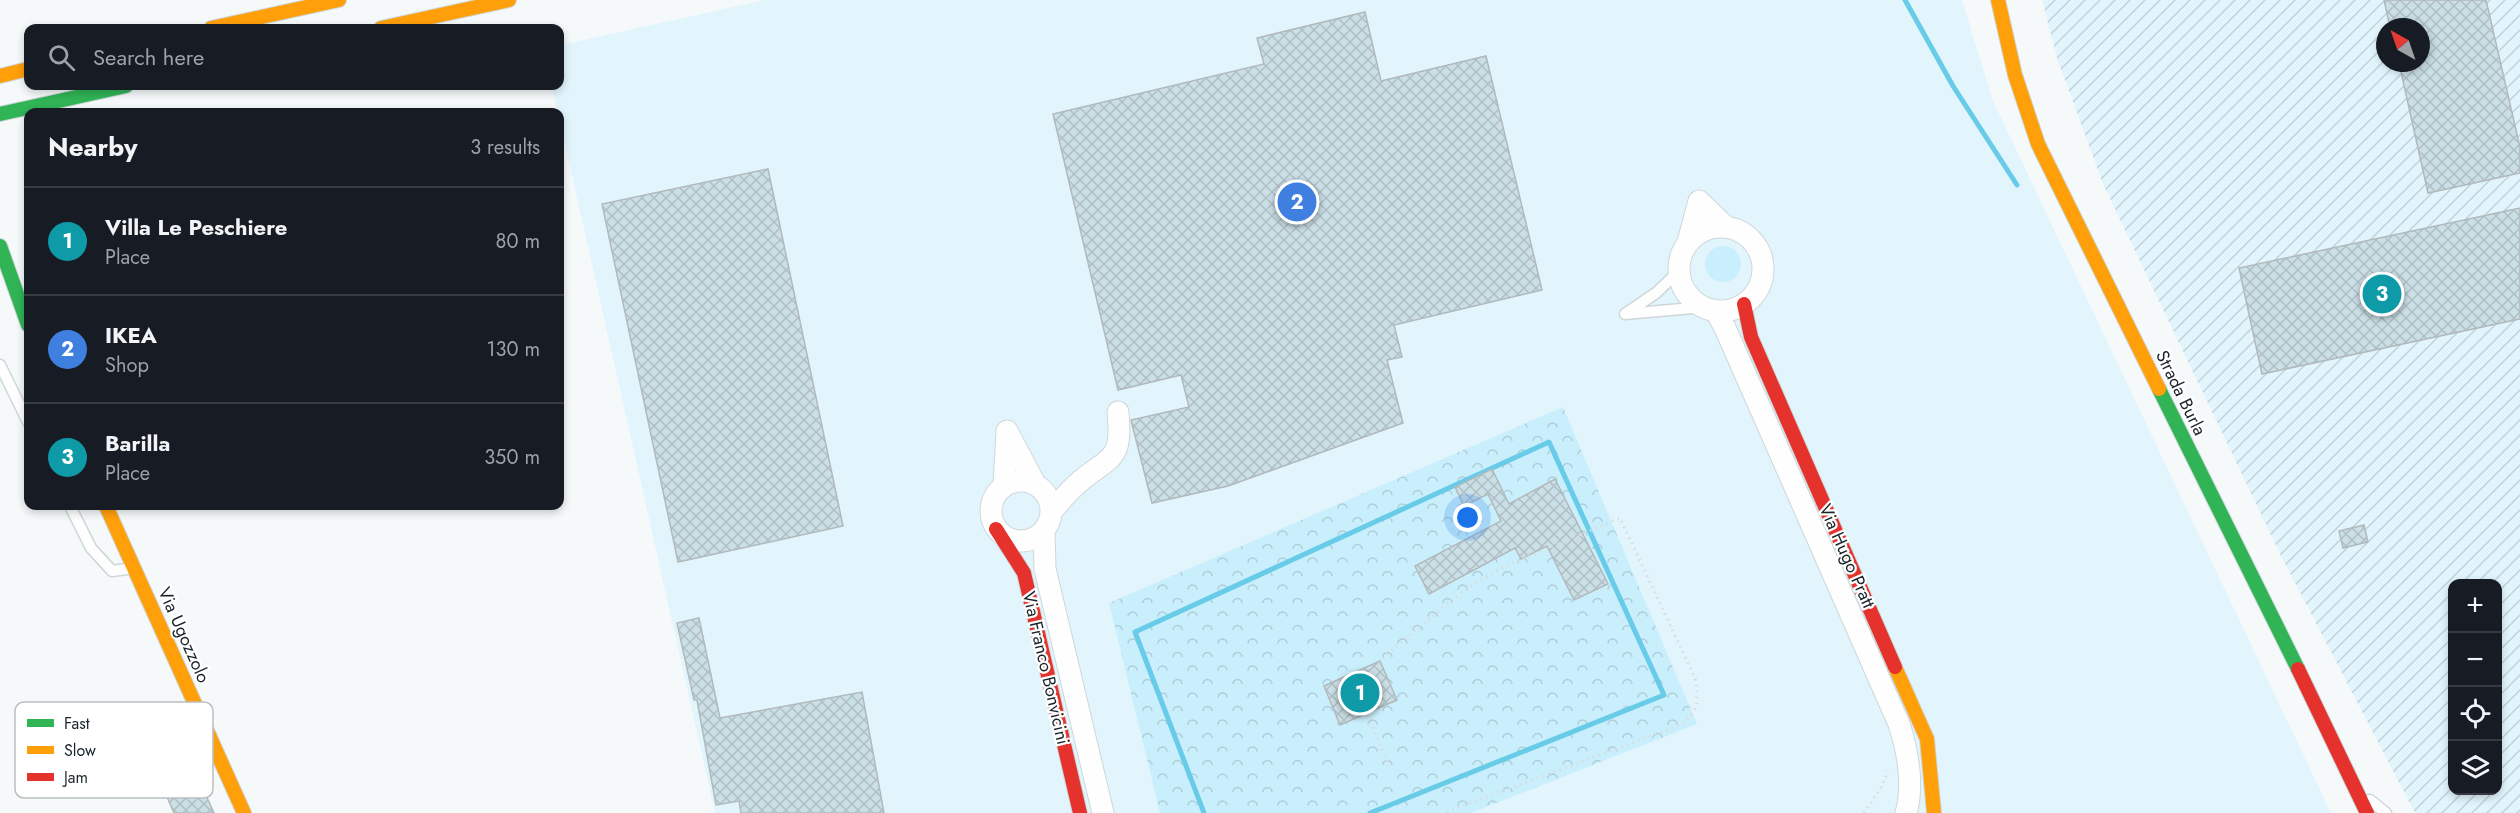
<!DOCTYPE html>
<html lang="en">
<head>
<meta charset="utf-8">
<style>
	:root { --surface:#171b24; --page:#242831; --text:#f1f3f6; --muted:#9ea1a6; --line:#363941; --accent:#8c9099 }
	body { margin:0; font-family:Jost,sans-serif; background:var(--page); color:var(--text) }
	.controls { position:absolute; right:18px; bottom:18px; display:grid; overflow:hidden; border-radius:12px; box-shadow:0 3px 9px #0003 }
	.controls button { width:54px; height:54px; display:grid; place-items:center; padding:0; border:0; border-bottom:2px solid var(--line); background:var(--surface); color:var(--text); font:30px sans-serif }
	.compass { position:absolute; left:2376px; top:18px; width:54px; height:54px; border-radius:50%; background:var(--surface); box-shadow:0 3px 9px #0003; rotate:320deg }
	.you { position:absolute; left:1468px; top:518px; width:21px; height:21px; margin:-15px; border:4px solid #fff; border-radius:50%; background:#1a73e8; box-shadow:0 0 0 9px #1a73e833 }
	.badge { display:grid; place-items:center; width:39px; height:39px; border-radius:50%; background:var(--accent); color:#fff; font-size:20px; font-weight:700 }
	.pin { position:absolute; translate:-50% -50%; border:3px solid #fff; box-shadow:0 2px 6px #0006 }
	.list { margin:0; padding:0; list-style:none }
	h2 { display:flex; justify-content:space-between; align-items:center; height:78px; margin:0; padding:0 24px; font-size:26px }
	h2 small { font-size:20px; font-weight:400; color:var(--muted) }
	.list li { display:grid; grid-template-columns:39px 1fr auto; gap:18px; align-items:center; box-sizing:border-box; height:108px; padding:0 24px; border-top:2px solid var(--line) }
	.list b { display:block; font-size:22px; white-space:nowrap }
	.list p { margin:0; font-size:20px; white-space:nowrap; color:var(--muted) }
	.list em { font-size:20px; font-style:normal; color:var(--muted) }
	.icon { flex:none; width:33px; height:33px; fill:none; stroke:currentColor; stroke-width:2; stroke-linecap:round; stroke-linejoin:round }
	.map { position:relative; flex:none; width:2520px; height:813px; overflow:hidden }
	.search { position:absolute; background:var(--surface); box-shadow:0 3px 9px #0003; left:24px; top:24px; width:540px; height:66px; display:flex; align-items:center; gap:15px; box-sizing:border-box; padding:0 21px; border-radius:12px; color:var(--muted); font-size:22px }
	.panel { position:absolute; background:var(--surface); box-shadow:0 3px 9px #0003; left:24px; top:108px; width:540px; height:402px; border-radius:12px }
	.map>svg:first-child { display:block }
	.built { fill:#e2f5fd }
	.industrial { fill:url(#industrial-furrows); fill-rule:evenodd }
	.grass { fill:#caeffc }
	.park { fill:url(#park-crowns) }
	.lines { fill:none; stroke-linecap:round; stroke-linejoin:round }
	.stream { stroke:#68cbe8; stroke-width:5 }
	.building { fill:url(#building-cross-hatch); stroke:#b2b9bb; stroke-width:1.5 }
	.lane-casing { stroke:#ced7d9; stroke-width:13 }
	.street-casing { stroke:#ced7d9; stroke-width:23 }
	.fast-casing { stroke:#ced7d9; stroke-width:16 }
	.slow-casing { stroke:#ced7d9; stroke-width:16 }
	.jam-casing { stroke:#ced7d9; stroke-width:16 }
	.path { stroke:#dadbdb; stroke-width:3; stroke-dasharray:1.5 4.5; stroke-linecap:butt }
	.lane { stroke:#fefefe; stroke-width:10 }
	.street { stroke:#fefefe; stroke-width:21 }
	.fast { stroke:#30b455; stroke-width:14 }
	.slow { stroke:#ff9f0a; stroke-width:14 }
	.jam { stroke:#e5322d; stroke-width:14 }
	.labels { text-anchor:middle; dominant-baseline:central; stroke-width:4.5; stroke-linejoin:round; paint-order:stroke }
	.street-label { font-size:18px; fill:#1a252a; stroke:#fff }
	.key { fill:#fff; stroke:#babebf; stroke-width:1.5 }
	.key-label { font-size:16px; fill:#1a252a }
</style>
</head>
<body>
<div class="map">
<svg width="2520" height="813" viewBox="0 0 2520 813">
	<defs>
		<pattern id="industrial-furrows" width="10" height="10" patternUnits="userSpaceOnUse" patternTransform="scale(1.5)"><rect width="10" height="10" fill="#e2f5fd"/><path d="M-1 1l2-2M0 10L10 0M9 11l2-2" fill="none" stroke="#c1d2d9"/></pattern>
		<pattern id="park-crowns" width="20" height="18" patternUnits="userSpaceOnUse" patternTransform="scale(1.5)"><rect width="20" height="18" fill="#caeffc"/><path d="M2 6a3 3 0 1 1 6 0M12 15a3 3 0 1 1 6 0" fill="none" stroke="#adcdd8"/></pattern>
		<pattern id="building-cross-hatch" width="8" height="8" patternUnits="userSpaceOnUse" patternTransform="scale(1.5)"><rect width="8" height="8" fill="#cbdfe6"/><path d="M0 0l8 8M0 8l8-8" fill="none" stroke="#aebfc5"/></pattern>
	</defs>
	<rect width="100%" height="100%" fill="#f5f9fa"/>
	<path class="built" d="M765,0H1962L1993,101L2331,813H715L552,86H560V45Z"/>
	<path class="industrial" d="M2042,0H2520V813H2415L2281,556L2103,184L2057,58ZM2385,27H2421V63H2385ZM2452,584H2498V790H2452Z"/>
	<path class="grass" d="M1705 264a18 18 0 1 1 36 0a18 18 0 1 1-36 0Z"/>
	<path class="park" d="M1563,407L1697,724L1471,813H1160L1109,603Z"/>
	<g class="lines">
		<path class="stream" d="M1905,0L1953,86L2017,185
			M1204,813L1135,632L1549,442L1664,695L1370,813"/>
	</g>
	<path class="building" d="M2384,0H2486L2520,147V173L2428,193L2399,63H2421V27H2390Z
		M1365,12L1381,81L1486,56L1542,290L1394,325L1402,357L1387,360L1403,423L1228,486L1152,503L1131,420L1189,407L1181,375L1118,390L1053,114L1264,64L1257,38Z
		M768,169L843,526L678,562L602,204Z
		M2520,208V319L2262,374L2239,268Z
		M1492,469L1509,504L1555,479L1608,584L1574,600L1547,546L1521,559L1515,548L1429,594L1415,566L1501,521L1488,494L1464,506L1455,487Z
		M2364,525L2368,542L2343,548L2339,531Z
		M699,618L720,718L862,692L884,813H741L739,801L716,805L697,700H694L677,623Z
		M1380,661L1397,700L1340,725L1324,686Z
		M196,773L214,813H174L167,797L182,791L178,781Z"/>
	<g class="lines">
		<g class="lane-casing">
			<path id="lane" d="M1679,271L1656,293L1625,314L1704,307
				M0,365L28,422
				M70,506L91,548L112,571L134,568
				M2370,800L2386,813"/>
		</g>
		<g class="street-casing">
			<path id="street" d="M1679 269a42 42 0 1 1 84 0a42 42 0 1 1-84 0Z
				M1688,242L1699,201L1725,226
				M1715,310L1725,328L1899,724C1908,752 1914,784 1906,813
				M991 511a30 30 0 1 1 60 0a30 30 0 1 1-60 0Z
				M1004,485L1007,431L1035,484
				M1051,512C1059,503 1068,492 1077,484C1110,455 1123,463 1118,412
				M1044,530L1045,569L1103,813"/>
		</g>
		<g class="fast-casing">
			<path id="fast" d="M0,114L126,86
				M0,246L28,325
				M2159,389L2298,669"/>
		</g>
		<g class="slow-casing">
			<path id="slow" d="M1998,0L2015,75L2038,144L2159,389
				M211,28L339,0
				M381,28L509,0
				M0,76L28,69
				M106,506L244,813
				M1895,667L1927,739L1934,813"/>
		</g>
		<g class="jam-casing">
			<path id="jam" d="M1744,304L1751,337L1895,667
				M996,529L1024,573L1080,813
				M2298,669L2367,813"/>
		</g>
		<path class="path" d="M1382,658L1461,593L1501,568L1620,518L1695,678C1699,700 1699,714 1678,726L1443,813
			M1368,716L1389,766
			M1864,813L1882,786L1888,771"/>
		<use href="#lane" class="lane"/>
		<use href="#street" class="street"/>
		<use href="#fast" class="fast"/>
		<use href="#slow" class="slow"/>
		<use href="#jam" class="jam"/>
	</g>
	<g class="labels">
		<g class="street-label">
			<text transform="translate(2181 393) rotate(64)">Strada Burla</text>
			<text transform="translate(1847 556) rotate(66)">Via Hugo Pratt</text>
			<text transform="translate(184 635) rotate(66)">Via Ugozzolo</text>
			<text transform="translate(1046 668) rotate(77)">Via Franco Bonvicini</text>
		</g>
	</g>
	<rect x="15" y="702" width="198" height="96" rx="9" class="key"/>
	<rect x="27" y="719" width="27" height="8" fill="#30b455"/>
	<rect x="27" y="746" width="27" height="8" fill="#ff9f0a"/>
	<rect x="27" y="773" width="27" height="8" fill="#e5322d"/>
	<g class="key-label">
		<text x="64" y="729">Fast</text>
		<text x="64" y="756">Slow</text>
		<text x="64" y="783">Jam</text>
	</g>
</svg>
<div class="controls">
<button>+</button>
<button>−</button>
<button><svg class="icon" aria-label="locate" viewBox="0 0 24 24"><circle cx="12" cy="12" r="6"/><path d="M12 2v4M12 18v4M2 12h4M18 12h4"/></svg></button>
<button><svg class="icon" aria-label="layers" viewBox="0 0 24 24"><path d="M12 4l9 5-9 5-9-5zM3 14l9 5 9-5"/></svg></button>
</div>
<svg class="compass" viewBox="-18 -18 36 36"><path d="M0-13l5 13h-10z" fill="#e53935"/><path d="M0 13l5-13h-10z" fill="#9ea1a6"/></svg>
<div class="you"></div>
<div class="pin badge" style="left:1360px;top:693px;background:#0f9aa8">1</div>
<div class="pin badge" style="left:1297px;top:202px;background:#3f7fe0">2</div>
<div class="pin badge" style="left:2382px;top:294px;background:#0f9aa8">3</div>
<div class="search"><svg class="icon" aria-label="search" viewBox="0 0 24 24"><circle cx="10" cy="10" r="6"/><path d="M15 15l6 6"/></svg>Search here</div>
<section class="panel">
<h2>Nearby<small>3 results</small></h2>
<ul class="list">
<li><span class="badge" style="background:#0f9aa8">1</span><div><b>Villa Le Peschiere</b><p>Place</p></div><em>80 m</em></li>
<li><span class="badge" style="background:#3f7fe0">2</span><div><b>IKEA</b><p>Shop</p></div><em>130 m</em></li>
<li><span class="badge" style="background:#0f9aa8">3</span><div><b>Barilla</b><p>Place</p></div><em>350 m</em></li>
</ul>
</section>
</div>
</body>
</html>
